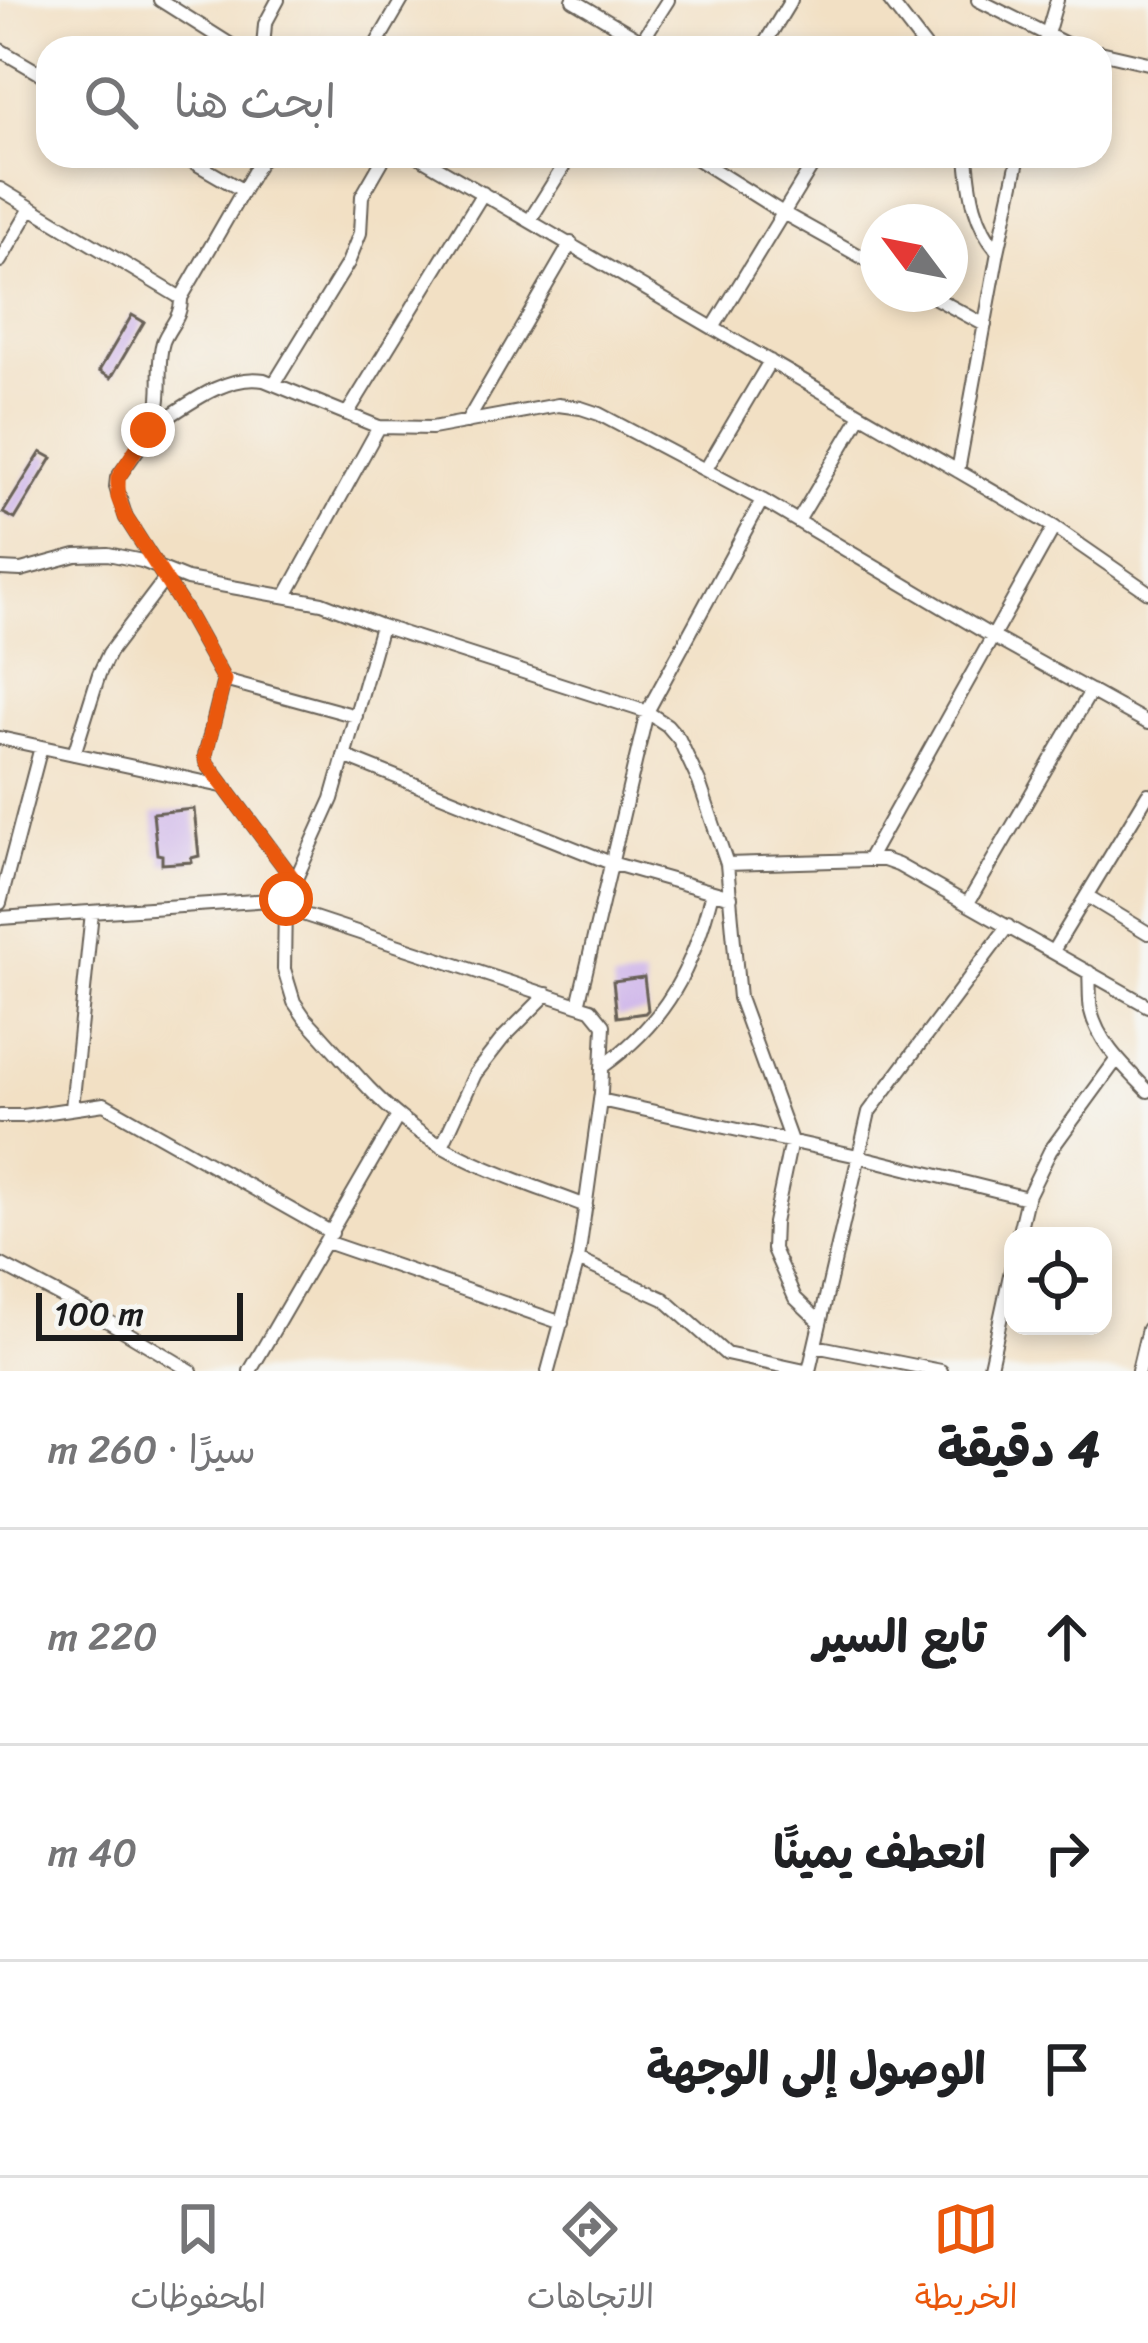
<!DOCTYPE html>
<html lang="ar">
<head>
<meta charset="utf-8">
<style>
	:root { --surface:#fff; --page:#f6f6f6; --text:#202124; --muted:#757577; --line:#e0e0e0; --accent:#ea580c }
	body { margin:0; font-family:Sriracha,"Playpen Sans Arabic",sans-serif; background:var(--page); color:var(--text); direction:rtl }
	.controls { position:absolute; right:36px; bottom:36px; display:grid; overflow:hidden; border-radius:24px; box-shadow:0 6px 18px #0003 }
	.controls button { width:108px; height:108px; display:grid; place-items:center; padding:0; border:0; border-bottom:3px solid var(--line); background:var(--surface); color:var(--text); font:60px sans-serif }
	.compass { position:absolute; left:860px; top:204px; width:108px; height:108px; border-radius:50%; background:var(--surface); box-shadow:0 6px 18px #0003; rotate:302deg }
	.scale { position:absolute; left:36px; bottom:30px; width:207px; box-sizing:border-box; padding-left:12px; border:6px solid #1c1c1c; border-top:0; font-size:33px; line-height:42px; white-space:nowrap; color:#1c1c1c; -webkit-text-stroke:9px #f6f6f2; paint-order:stroke }
	.stop { position:absolute; width:36px; height:36px; margin:-27px; border:9px solid #ea580c; border-radius:50%; background:#fff }
	.stop.end { background:#ea580c; border-color:#fff; box-shadow:0 3px 12px #0008 }
	.list { margin:0; padding:0; list-style:none }
	h2 { display:flex; justify-content:space-between; align-items:center; height:156px; margin:0; padding:0 48px; font-size:51px }
	h2 small { font-size:39px; font-weight:400; color:var(--muted) }
	.list li { display:grid; grid-template-columns:78px 1fr auto; gap:36px; align-items:center; box-sizing:border-box; height:216px; padding:0 48px; border-top:3px solid var(--line) }
	.list b { display:block; font-size:45px; white-space:nowrap }
	.list em { font-size:39px; font-style:normal; color:var(--muted) }
	.icon { flex:none; width:66px; height:66px; fill:none; stroke:currentColor; stroke-width:2; stroke-linecap:round; stroke-linejoin:round }
	.map { position:relative; flex:none; width:1148px; height:1371px; overflow:hidden; direction:ltr }
	.search { position:absolute; background:var(--surface); box-shadow:0 6px 18px #0003; left:36px; right:36px; top:36px; height:132px; display:flex; align-items:center; gap:30px; box-sizing:border-box; padding:0 42px; border-radius:36px; color:var(--muted); font-size:45px }
	.sheet { height:804px; background:var(--surface) }
	nav { display:flex; justify-content:space-around; align-items:center; box-sizing:border-box; height:168px; border-top:3px solid var(--line); background:var(--surface); font-size:33px; color:var(--muted) }
	nav a { display:grid; justify-items:center; gap:6px }
	nav .on { color:var(--accent) }
	.map>svg:first-child { display:block }
	.building { fill:#ccb1e9 }
	.lines { fill:none; stroke-linecap:round; stroke-linejoin:round }
	.minor-casing { stroke:#676157; stroke-width:16 }
	.minor { stroke:#fff; stroke-width:12 }
	.route { stroke:#ea580c; stroke-width:15 }
</style>
</head>
<body>
<div class="map">
<svg width="1148" height="1371" viewBox="0 0 1148 1371">
	<rect width="100%" height="100%" fill="#f6f6f2"/>
	<filter id="ink" filterUnits="userSpaceOnUse"><feTurbulence type="fractalNoise" baseFrequency=".00833" numOctaves="2"/><feDisplacementMap in="SourceGraphic" scale="24" xChannelSelector="R" yChannelSelector="G"/><feConvolveMatrix kernelMatrix="1 2 1 2 8 2 1 2 1" color-interpolation-filters="sRGB"/></filter>
	<filter id="wash" filterUnits="userSpaceOnUse"><feTurbulence type="fractalNoise" baseFrequency=".004" numOctaves="4" result="noise"/><feDisplacementMap in="SourceGraphic" scale="48" xChannelSelector="R" yChannelSelector="G"/><feGaussianBlur stdDeviation="2.7" result="paint"/><feColorMatrix in="noise" values="0 0 0 0 0 0 0 0 0 0 0 0 0 0 0 0 0 1.4 0 .05"/><feComposite in="paint" operator="in"/></filter>
	<g filter="url(#wash)">
		<rect width="100%" height="100%" fill="#f2e0c4"/>
		<g id="blocks">
			<path class="building" d="M132,315L144,322L111,378L99,371Z
				M41,452L52,458L15,519L3,513Z
				M194,809L199,856L191,858L192,862L162,864V855L157,854L153,813Z
				M644,977L648,1010L645,1013L617,1017L613,981Z"/>
		</g>
	</g>
	<g filter="url(#ink)">
		<use href="#blocks" fill-opacity="0" stroke="#676157" stroke-width="3"/>
		<g class="lines">
			<g class="minor-casing">
				<path id="minor" d="M160,0L236,48
					M573,0L642,41
					M889,0L926,48
					M978,0L1066,44L1083,48
					M638,47L668,0
					M263,48L265,24L278,0
					M374,48L402,0
					M762,48L791,0
					M1043,48L1057,0
					M0,50L48,78
					M1100,52L1148,63
					M183,156L242,190
					M263,156L181,298C182,317 169,326 163,342C156,364 163,389 157,411C151,435 131,458 117,478L116,487L126,518L185,610L224,680L205,756L206,762L294,880
					M418,156L1054,527L1148,592
					M692,156L783,213L878,266
					M967,156C970,193 974,223 998,252
					M0,189L181,298
					M530,220L570,156
					M0,261L31,208
					M928,294L985,325
					M713,328L818,156
					M274,384L348,263L360,233L362,196L385,156
					M347,414L483,193
					M467,422L571,243
					M148,430C181,410 224,373 264,380L379,427L432,428L558,405L581,408L599,414L762,500L993,637L1148,723
					M706,469L770,361
					M958,471L998,252L1019,156
					M798,521L861,415
					M0,569L21,570L76,555L108,554L142,561L187,579L322,603L381,626L647,712L667,725L679,739L699,782L727,864L739,998L791,1141L774,1223L773,1249L795,1298L820,1322
					M286,596L379,427
					M381,626L332,799L285,903L284,969L294,1002L305,1018C337,1051 366,1090 402,1119C454,1162 524,1182 586,1206
					M224,680L356,716
					M0,738L222,786
					M74,754L99,674L109,653L165,579
					M344,756L611,863L731,897
					M868,860L1054,527
					M727,864L868,860H884L898,865L1148,1006
					M1087,896L1148,933
					M0,903L41,747
					M968,903L1091,691
					M284,908L578,1005L591,1009L604,1025L601,1093L578,1260L548,1371
					M0,918L286,899
					M1053,951L1148,794
					M1089,972C1090,984 1089,999 1091,1011C1098,1043 1127,1069 1148,1091
					M578,1005L647,712L762,500
					M602,1067C667,1021 693,968 712,892
					M600,1100L858,1156L1027,1198
					M72,1108L92,912
					M0,1116H23L104,1104L332,1233
					M442,1146L475,1074L503,1038L547,994
					M1018,1236L1027,1198L1050,1151L1117,1059
					M326,1242L562,1323
					M578,1260L664,1299L726,1354L805,1371
					M0,1264L111,1323L191,1371
					M815,1346L941,1371
					M250,1371L398,1116
					M809,1371L869,1112L1008,926
					M989,1371L1013,1261
					M1138,1371L1148,1329"/>
			</g>
			<use href="#minor" class="minor"/>
		</g>
	</g>
	<g class="lines" filter="url(#ink)">
		<path class="route" d="M148,430L118,478V497L126,518L185,610L224,680L205,757L206,762L294,880L286,899"/>
	</g>
</svg>
<div class="controls">
<button><svg class="icon" aria-label="locate" viewBox="0 0 24 24"><circle cx="12" cy="12" r="6"/><path d="M12 2v4M12 18v4M2 12h4M18 12h4"/></svg></button>
</div>
<svg class="compass" viewBox="-18 -18 36 36"><path d="M0-13l5 13h-10z" fill="#e53935"/><path d="M0 13l5-13h-10z" fill="#757577"/></svg>
<div class="scale">100 m</div>
<div class="stop" style="left:286px;top:899px"></div>
<div class="stop end" style="left:148px;top:430px"></div>
<div class="search"><svg class="icon" aria-label="search" viewBox="0 0 24 24"><circle cx="10" cy="10" r="6"/><path d="M15 15l6 6"/></svg>ابحث هنا</div>
</div>
<section class="sheet">
<h2>4 دقيقة<small>سيرًا · 260 m</small></h2>
<ul class="list">
<li><svg class="icon" aria-label="ahead" viewBox="0 0 24 24"><path d="M12 20V5M6 11l6-6 6 6"/></svg><div><b>تابع السير</b></div><em>220 m</em></li>
<li><svg class="icon" aria-label="right" viewBox="0 0 24 24"><path d="M7 20v-9h11M14 6l5 5-5 5"/></svg><div><b>انعطف يمينًا</b></div><em>40 m</em></li>
<li><svg class="icon" aria-label="arrive" viewBox="0 0 24 24"><path d="M6 21V4h12l-3 4 3 4H6"/></svg><div><b>الوصول إلى الوجهة</b></div></li>
</ul>
</section>
<nav>
<a class="on"><svg class="icon" aria-label="map" viewBox="0 0 24 24"><path d="M3 6l6-2 6 2 6-2v14l-6 2-6-2-6 2zM9 4v14M15 6v14"/></svg>الخريطة</a>
<a><svg class="icon" aria-label="directions" viewBox="0 0 24 24"><path d="M12 3l9 9-9 9-9-9zM9 14v-3h6M13 9l2 2-2 2"/></svg>الاتجاهات</a>
<a><svg class="icon" aria-label="saved" viewBox="0 0 24 24"><path d="M7 4h10v16l-5-4-5 4z"/></svg>المحفوظات</a>
</nav>
</body>
</html>
